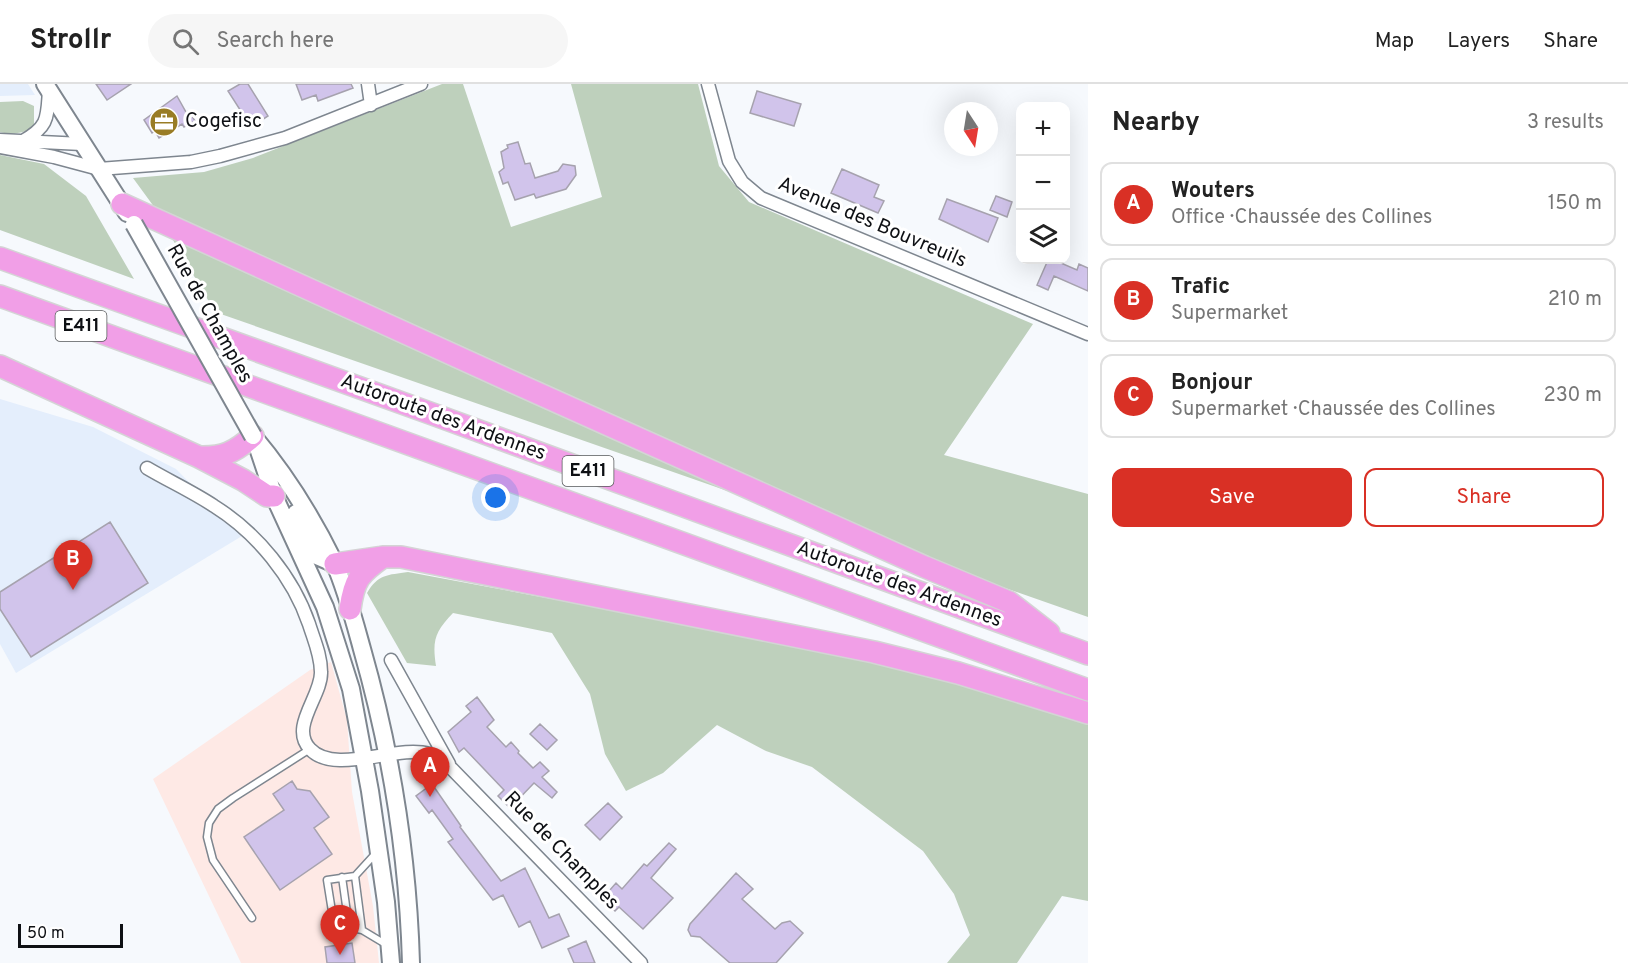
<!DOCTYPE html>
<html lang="en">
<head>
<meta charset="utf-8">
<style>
	:root { --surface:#fff; --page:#f6f6f6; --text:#222; --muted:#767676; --line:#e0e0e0; --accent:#d93025 }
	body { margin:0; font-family:Overpass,sans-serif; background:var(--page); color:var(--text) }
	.controls { position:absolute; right:18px; top:18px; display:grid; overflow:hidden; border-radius:12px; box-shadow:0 6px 24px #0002 }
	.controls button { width:54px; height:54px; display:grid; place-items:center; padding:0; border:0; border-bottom:2px solid var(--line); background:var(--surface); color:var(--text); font:30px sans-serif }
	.compass { position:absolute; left:944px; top:18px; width:54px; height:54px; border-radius:50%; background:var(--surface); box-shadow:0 6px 24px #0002; rotate:168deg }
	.scale { position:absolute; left:18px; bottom:15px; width:105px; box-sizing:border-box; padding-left:6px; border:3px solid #0e1014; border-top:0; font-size:16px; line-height:21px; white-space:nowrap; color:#0e1014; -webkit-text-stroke:4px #fff; paint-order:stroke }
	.you { position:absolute; left:496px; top:414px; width:21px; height:21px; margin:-15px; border:4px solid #fff; border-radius:50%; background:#1a73e8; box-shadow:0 0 0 9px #1a73e833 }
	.badge { display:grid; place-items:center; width:39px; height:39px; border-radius:50%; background:var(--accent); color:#fff; font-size:20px; font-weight:700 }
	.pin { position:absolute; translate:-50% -50px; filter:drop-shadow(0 2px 3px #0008) }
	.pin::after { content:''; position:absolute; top:32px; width:21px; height:18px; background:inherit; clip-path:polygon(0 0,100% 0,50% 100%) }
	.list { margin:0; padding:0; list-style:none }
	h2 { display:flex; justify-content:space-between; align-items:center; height:78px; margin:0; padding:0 24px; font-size:26px }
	h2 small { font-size:20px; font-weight:400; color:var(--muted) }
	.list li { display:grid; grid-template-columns:39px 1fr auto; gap:18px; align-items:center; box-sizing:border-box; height:84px; margin:0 12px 12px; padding:0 12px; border:2px solid var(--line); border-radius:12px }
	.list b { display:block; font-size:22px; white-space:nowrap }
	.list p { margin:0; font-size:20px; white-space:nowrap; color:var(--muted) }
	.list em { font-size:20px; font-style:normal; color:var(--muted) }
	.actions { display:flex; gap:12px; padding:18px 24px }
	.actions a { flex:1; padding:14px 0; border:2px solid var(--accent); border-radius:12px; text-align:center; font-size:21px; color:var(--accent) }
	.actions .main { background:var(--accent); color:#fff }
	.icon { flex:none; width:33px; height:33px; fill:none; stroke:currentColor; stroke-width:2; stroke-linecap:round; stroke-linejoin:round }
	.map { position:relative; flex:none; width:1088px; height:879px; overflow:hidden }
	header { display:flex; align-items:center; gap:36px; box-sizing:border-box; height:84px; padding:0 30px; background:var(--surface); border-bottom:2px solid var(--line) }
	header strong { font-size:28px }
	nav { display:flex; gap:33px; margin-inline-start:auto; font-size:21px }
	.search { width:420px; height:54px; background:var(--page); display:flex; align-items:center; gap:15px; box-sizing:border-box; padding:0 21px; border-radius:33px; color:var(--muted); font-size:22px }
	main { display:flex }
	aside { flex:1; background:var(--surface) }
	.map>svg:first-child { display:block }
	.built { fill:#e4eefc }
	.industrial { fill:#fee9e5 }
	.green { fill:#bed0bc }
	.building { fill:#d1c4eb; stroke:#a6a2ae; stroke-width:1.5 }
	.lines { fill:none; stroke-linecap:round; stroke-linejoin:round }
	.lane-casing { stroke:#7e868f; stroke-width:9 }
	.street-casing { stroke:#7e868f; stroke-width:15 }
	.secondary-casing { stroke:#7e868f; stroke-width:20 }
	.highway-casing { stroke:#d4d4d5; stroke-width:24 }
	.lane { stroke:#fff; stroke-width:6 }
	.street { stroke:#fff; stroke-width:12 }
	.secondary { stroke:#fff; stroke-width:16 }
	.highway { stroke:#f19fe7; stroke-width:21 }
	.secondary-bridge-casing { stroke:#7e868f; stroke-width:20; stroke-linecap:butt }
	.secondary-bridge { stroke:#fff; stroke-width:16 }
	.labels { text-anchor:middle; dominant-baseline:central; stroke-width:6; stroke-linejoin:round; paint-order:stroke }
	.shield { fill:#fff; stroke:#56585a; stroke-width:1.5 }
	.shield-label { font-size:18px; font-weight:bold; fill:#0e1014 }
	.poi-label { font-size:20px; fill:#0e1014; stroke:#fff; text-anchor:start }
	.street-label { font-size:20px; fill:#0e1014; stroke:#fff }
</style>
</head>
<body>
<header>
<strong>Strollr</strong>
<div class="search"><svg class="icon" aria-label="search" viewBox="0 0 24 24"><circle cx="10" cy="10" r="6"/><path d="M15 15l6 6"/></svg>Search here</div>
<nav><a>Map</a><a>Layers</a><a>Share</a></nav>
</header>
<main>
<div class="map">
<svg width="1088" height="879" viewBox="0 0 1088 879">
	<rect width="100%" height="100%" fill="#f6f9fd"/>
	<path class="built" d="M0,0H28L35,11L0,12Z
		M0,315L93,343L176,385L242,452L16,589L0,560Z"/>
	<path class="industrial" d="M331,578L347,636L352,708L373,822L379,879H241L153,695L310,586Z"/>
	<path class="green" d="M442,0H463L511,143L602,113L571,0H698L719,82L749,118L1033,240L944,371L1088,410V533L215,228L152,120L133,94L204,88L253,74Z
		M23,17L34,22V42C24,50 12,51 0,48V18Z
		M0,71L44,80L86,112L134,195L0,146Z
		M408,488L803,562L1051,622L1088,635V817L1062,812L1017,879H947L970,851L954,810L923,767L812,683L766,667L717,641L663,689L626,707L605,670L590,610L552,549L453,529C435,548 432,556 436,582L407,579L367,509C378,490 388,491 408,488Z"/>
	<path class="building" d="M96,0H131L107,16Z
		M240,0H248L268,32L251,43L228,7Z
		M296,0H351L353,4L318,17L316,11L302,16Z
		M757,7L801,20L794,42L750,29Z
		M177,12L186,28L189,27L195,37L184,43L182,40L159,54L155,47L152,49L144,36Z
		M518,58L525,80L530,79L535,94L558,87L563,80L575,82L576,91L566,105L536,114L534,110L515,116L508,98L503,100L499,88L504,84L501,68L508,64L507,61Z
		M842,85L879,101L874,113L884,117L878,129L831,109Z
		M996,112L1012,118L1007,133L990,126Z
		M947,115L998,134L988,158L939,135Z
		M1048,176H1054L1077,186L1079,180L1088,184V207L1054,192L1048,206L1037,201Z
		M110,438L148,499L31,573L0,525V508Z
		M477,613L494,636L487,643L506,663L511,658L519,667L518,669L533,684L540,678L549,687L542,693L557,708L552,714L534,699L510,724L498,712L504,706L464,664L459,668L448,648L471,628L466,622Z
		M540,640L557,656L547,666L530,650Z
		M292,697L297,705L310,707L329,733L314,744L332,770L280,806L244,753L284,726L273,710Z
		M432,700L461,742L460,743L501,797L525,784L549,834L559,830L569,852L542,864L530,837L519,843L503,811L493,816L448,758L453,755L432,726L429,729L416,712Z
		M608,719L622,733L600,756L585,741Z
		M669,759L676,765L651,794L673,814L643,845L619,823L615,827L602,815L616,799L622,805L644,780L647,782Z
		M736,789L753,805L742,815L775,845L782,839L790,837L803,849L776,879H730L700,853L691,852L688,846L690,840Z
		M586,857L595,879H574L568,865Z
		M352,859L355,879H327L325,863Z"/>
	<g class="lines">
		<g class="lane-casing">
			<path id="lane" d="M376,769L355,792L362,846L387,861
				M355,792L327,796L334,840L362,846
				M342,793L349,843
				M252,834L213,776L207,753L209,739L218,725L233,714L310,665"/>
		</g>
		<g class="street-casing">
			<path id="street" d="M368,0L371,21
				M708,0L729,77L742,98L761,114L1088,250
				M0,56L82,60
				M23,57C49,42 47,34 49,6
				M0,63L54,73L99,85L191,78L220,72L285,54L421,0
				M147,384C169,397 193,408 214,422C257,449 293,493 309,540C314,556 321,571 321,588C322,612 289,643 310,665C335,692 397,660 429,670C438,672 445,679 452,685L641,879
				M391,576L449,680"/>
		</g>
		<g class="secondary-casing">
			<path id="secondary" d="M45,0L127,129
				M253,352C285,390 312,433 334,478C346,505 354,536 362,565C391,667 408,773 411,879
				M258,364L274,412L325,523L351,605L370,707L386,818L391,879
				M296,429L314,468L319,473L335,480"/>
		</g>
		<g class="highway-casing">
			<path id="highway" d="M122,120L515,299L925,483L1009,518L1049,549
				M0,174L438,332L1088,570
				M0,212L1088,606
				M0,282L199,373L243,396L267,412H274
				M199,373C223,374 235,368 253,352
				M335,480L383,473H401L874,568L958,589L1088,629
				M350,525C354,496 359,490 383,473"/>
		</g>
		<use href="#lane" class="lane"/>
		<use href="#street" class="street"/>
		<use href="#secondary" class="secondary"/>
		<use href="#highway" class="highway"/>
		<g class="secondary-bridge-casing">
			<path id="secondary-bridge" d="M134,140L253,352"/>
		</g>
		<use href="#secondary-bridge" class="secondary-bridge"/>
	</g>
	<defs>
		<g id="office-disc" transform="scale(1.5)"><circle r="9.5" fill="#997c25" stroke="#fff"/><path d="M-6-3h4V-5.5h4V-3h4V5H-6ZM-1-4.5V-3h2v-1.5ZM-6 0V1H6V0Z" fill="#fff"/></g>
	</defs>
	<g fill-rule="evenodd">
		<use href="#office-disc" x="164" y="38"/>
	</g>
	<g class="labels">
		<g class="shield">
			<rect x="55.5" y="227" width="51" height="30" rx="4.5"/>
			<rect x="562.5" y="372" width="51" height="30" rx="4.5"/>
		</g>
		<g class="shield-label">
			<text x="81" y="242">E411</text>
			<text x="588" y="387">E411</text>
		</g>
		<g class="poi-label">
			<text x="185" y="38">Cogefisc</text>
		</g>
		<g class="street-label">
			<text transform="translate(872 139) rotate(23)">Avenue des Bouvreuils</text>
			<text transform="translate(209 230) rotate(61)">Rue de Champles</text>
			<text transform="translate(443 334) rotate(20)">Autoroute des Ardennes</text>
			<text transform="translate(899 501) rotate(20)">Autoroute des Ardennes</text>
			<text transform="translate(561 767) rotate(46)">Rue de Champles</text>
		</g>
	</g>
</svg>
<div class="controls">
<button>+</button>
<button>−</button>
<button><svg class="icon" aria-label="layers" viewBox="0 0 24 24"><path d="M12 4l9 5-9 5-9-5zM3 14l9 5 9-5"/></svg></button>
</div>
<svg class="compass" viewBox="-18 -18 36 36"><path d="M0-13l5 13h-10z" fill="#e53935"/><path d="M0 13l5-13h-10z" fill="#767676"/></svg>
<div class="scale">50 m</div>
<div class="you"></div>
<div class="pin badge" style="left:430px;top:713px">A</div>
<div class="pin badge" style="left:73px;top:506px">B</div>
<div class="pin badge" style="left:340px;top:871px">C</div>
</div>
<aside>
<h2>Nearby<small>3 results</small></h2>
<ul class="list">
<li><span class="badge">A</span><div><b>Wouters</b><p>Office · Chaussée des Collines</p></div><em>150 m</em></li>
<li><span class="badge">B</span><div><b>Trafic</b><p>Supermarket</p></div><em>210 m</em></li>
<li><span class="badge">C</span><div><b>Bonjour</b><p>Supermarket · Chaussée des Collines</p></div><em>230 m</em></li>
</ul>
<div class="actions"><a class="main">Save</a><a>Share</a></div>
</aside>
</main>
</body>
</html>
